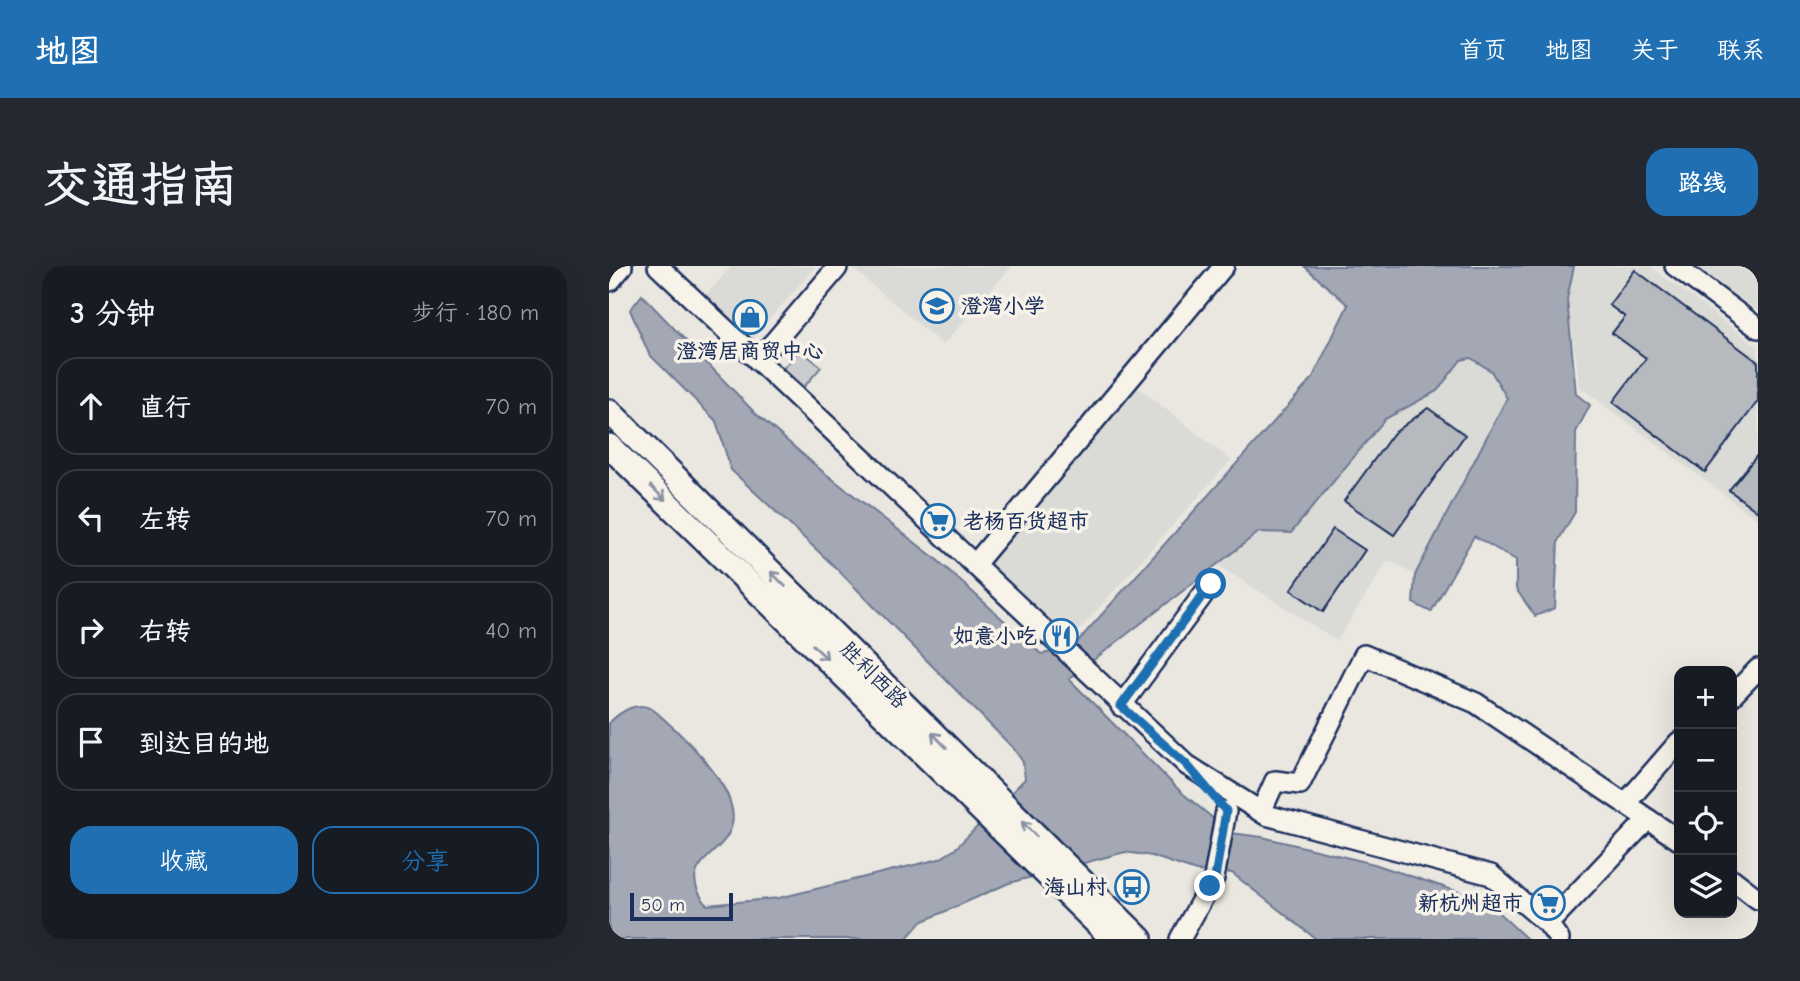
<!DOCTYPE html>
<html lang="zh">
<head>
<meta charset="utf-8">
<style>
	:root { --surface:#171b24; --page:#242831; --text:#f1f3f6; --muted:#9ea1a6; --line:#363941; --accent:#1f6fb2 }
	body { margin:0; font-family:"Comic Neue","LXGW WenKai TC",sans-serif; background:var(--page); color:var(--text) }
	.controls { position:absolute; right:21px; bottom:21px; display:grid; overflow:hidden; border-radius:14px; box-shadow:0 7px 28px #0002 }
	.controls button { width:63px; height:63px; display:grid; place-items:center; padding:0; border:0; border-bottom:2px solid var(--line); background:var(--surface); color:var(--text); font:35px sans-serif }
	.scale { position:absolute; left:21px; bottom:18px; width:103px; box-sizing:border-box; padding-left:7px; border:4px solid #1b2f5e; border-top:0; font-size:19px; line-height:24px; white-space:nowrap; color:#1b2f5e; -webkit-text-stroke:5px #f7f3e8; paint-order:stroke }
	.stop { position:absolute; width:21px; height:21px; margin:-16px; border:5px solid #1f6fb2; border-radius:50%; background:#fff }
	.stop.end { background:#1f6fb2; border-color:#fff; box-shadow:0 2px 7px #0008 }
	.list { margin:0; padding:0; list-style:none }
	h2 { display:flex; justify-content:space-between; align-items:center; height:91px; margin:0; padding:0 28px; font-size:30px }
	h2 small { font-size:23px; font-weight:400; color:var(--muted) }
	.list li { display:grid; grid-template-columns:46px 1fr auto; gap:21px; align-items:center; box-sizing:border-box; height:98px; margin:0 14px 14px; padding:0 14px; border:2px solid var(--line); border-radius:21px }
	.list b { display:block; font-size:26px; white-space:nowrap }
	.list em { font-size:23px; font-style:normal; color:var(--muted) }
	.actions { display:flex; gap:14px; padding:21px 28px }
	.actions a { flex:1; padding:16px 0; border:2px solid var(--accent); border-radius:21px; text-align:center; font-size:24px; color:var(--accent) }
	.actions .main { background:var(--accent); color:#fff }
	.icon { flex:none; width:38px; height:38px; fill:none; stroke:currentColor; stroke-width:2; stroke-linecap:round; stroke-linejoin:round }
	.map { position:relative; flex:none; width:1149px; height:673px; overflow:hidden; border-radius:21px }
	header { display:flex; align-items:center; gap:42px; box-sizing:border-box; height:98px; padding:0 35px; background:var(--accent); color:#fff }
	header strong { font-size:33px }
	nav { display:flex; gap:38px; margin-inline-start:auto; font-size:24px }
	.intro { display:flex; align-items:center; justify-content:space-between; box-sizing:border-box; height:168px; padding:0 42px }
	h1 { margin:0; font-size:49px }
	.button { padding:18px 32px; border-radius:21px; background:var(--accent); color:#fff; font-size:24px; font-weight:700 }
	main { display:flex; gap:42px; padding:0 42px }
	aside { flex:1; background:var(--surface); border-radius:21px; box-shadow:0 7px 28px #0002 }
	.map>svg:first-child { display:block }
	.built { fill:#dadad6 }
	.green { fill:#cbcccd; stroke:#737e96; stroke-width:2 }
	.water { fill:#a3a8b4; stroke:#6d7892; stroke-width:2 }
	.building { fill:#b6babf; stroke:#1b2f5e; stroke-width:2 }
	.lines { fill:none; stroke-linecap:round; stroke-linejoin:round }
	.minor-casing { stroke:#1b2f5e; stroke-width:24 }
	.major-casing { stroke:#1b2f5e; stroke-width:28 }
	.minor { stroke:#f7f3e8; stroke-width:19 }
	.major { stroke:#f7f3e8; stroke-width:23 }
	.oneway { stroke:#8991a3 }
	.route { stroke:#1f6fb2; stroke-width:9 }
	.labels { text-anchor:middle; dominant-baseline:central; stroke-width:7; stroke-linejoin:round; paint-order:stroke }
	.poi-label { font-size:21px; font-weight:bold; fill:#1b2f5e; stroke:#f7f3e8; text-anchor:end }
	.street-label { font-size:21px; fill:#1b2f5e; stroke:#f7f3e8 }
</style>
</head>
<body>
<header>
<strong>地图</strong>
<nav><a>首页</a><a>地图</a><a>关于</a><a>联系</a></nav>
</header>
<div class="intro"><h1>交通指南</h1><a class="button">路线</a></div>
<main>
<aside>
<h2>3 分钟<small>步行 · 180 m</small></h2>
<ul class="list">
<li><svg class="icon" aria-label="ahead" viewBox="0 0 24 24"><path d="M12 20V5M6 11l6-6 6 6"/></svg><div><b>直行</b></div><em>70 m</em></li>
<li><svg class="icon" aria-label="left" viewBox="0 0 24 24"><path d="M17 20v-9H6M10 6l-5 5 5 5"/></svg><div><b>左转</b></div><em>70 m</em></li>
<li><svg class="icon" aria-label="right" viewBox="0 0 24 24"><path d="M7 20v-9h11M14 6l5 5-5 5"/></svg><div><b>右转</b></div><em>40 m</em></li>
<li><svg class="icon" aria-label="arrive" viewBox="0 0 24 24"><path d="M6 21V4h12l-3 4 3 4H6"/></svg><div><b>到达目的地</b></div></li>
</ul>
<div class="actions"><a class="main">收藏</a><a>分享</a></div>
</aside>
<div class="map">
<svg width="1149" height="673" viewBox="0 0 1149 673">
	<rect width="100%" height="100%" fill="#eae7e0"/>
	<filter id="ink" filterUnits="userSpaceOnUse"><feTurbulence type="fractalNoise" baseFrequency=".0143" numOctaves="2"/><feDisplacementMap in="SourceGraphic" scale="14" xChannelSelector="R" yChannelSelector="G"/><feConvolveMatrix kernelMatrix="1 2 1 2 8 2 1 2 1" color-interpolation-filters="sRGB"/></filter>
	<g filter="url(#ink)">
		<path class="built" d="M123,0H207L144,72L96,30Z
			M241,0H403L334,79Z
			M965,0H1041L1149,81V254L971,121L958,33Z
			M1086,0H1149V45Z
			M862,92L882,105L898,132L806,309L779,294L728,375L609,299L650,266L683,267L776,153L828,125L852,94Z
			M526,119L622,194L463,372L376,294Z"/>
		<path class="green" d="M191,83L212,101L195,121L174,103Z"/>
		<path class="water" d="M695,0H965L958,33L967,128L981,139L967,166L966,246L949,275L946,342L926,350L907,323V294L865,270L822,346L804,337L806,309L898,132L882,105L862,92L852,94L828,125L776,153L682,267L650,266L460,413L572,526L622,567L653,571L765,598L862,630L891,648L918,673H707L623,607L587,605L543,590L516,586L400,617L312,656L297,673H0V457C12,445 31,432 47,446C71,467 131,522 123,558C116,592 63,596 98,639L170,632L330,593L345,584L416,513L414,496L404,482L224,299L122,204L107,155L40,88L21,44L33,29L146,147L213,205L326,292L432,388L462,383L703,113L739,39Z"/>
		<path class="building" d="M1026,4L1149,96V135L1096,206L1004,136L1037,92L1003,67L1016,51L1000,39Z
			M819,142L856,169L785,269L735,235L784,168Z
			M1149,188V246L1120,224Z
			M724,263L756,284L714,346L682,324Z"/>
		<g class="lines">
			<g class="minor-casing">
				<path id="minor" d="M49,0L578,499L657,549L882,609L939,658L950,673
					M1066,0L1149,62
					M149,95L228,2
					M366,298L615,0
					M1123,430L1149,403
					M512,440L602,318
					M1016,538L1070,476
					M652,546L666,515L691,518L755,389L867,437L1070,574
					M1123,613L1149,633
					M939,658L1039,553
					M571,673L605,612L617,545"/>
			</g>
			<g class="major-casing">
				<path id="major" d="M0,13L11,0
					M0,145L531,673
					M0,180L504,673"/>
			</g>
			<use href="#minor" class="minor"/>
			<use href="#major" class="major"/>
		</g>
		<defs><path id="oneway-shaft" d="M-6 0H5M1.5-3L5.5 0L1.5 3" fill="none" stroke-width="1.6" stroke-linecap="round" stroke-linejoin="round" transform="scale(1.75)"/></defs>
		<g class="oneway">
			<use href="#oneway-shaft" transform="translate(49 227) rotate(44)"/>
			<use href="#oneway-shaft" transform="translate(169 313) rotate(-135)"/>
			<use href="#oneway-shaft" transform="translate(211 386) rotate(44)"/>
			<use href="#oneway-shaft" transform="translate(330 474) rotate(-135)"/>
			<use href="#oneway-shaft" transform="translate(420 563) rotate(-135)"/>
		</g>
	</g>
	<g class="lines" filter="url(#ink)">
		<path class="route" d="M601,620L606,612L617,545L578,499L512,440L602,318"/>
	</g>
	<defs>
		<g id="school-ring" transform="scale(1.75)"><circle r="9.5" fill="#f7f3e8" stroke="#1f6fb2" stroke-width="1.5"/><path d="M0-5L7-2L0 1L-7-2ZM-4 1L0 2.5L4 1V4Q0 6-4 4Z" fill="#1f6fb2"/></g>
		<g id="shop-ring" transform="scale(1.75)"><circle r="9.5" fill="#f7f3e8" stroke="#1f6fb2" stroke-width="1.5"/><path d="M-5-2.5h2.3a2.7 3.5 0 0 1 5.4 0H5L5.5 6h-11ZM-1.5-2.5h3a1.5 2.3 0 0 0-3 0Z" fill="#1f6fb2"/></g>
		<g id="supermarket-ring" transform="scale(1.75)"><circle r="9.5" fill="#f7f3e8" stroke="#1f6fb2" stroke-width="1.5"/><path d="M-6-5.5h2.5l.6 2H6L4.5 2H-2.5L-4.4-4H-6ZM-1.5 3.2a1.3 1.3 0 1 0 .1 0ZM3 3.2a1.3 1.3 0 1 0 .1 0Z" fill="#1f6fb2"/></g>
		<g id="restaurant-ring" transform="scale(1.75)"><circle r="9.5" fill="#f7f3e8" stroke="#1f6fb2" stroke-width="1.5"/><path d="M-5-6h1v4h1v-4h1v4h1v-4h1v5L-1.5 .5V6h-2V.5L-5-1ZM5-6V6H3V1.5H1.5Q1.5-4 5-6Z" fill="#1f6fb2"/></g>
		<g id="bus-ring" transform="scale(1.75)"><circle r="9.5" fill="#f7f3e8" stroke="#1f6fb2" stroke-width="1.5"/><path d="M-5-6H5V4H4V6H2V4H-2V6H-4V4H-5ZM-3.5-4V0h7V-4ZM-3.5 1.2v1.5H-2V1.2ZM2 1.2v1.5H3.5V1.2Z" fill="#1f6fb2"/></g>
	</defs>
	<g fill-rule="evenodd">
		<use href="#school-ring" x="328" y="40"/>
		<use href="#shop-ring" x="141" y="51"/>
		<use href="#supermarket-ring" x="329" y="255"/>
		<use href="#restaurant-ring" x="452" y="370"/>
		<use href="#bus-ring" x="523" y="621"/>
		<use href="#supermarket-ring" x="939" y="637"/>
	</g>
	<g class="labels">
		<g class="poi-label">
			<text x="352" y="40" text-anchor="start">澄湾小学</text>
			<text x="141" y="85" text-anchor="middle">澄湾居商贸中心</text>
			<text x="354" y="255" text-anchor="start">老杨百货超市</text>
			<text x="428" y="370">如意小吃</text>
			<text x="498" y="621">海山村</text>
			<text x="914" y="637">新杭州超市</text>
		</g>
		<g class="street-label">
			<text transform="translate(265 409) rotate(45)">胜利西路</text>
		</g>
	</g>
</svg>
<div class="controls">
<button>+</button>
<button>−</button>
<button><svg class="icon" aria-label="locate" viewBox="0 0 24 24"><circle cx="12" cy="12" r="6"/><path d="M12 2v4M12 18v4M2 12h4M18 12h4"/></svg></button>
<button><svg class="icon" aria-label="layers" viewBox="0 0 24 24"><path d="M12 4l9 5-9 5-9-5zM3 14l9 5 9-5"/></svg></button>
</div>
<div class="scale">50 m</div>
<div class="stop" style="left:602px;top:318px"></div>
<div class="stop end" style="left:601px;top:620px"></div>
</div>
</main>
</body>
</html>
